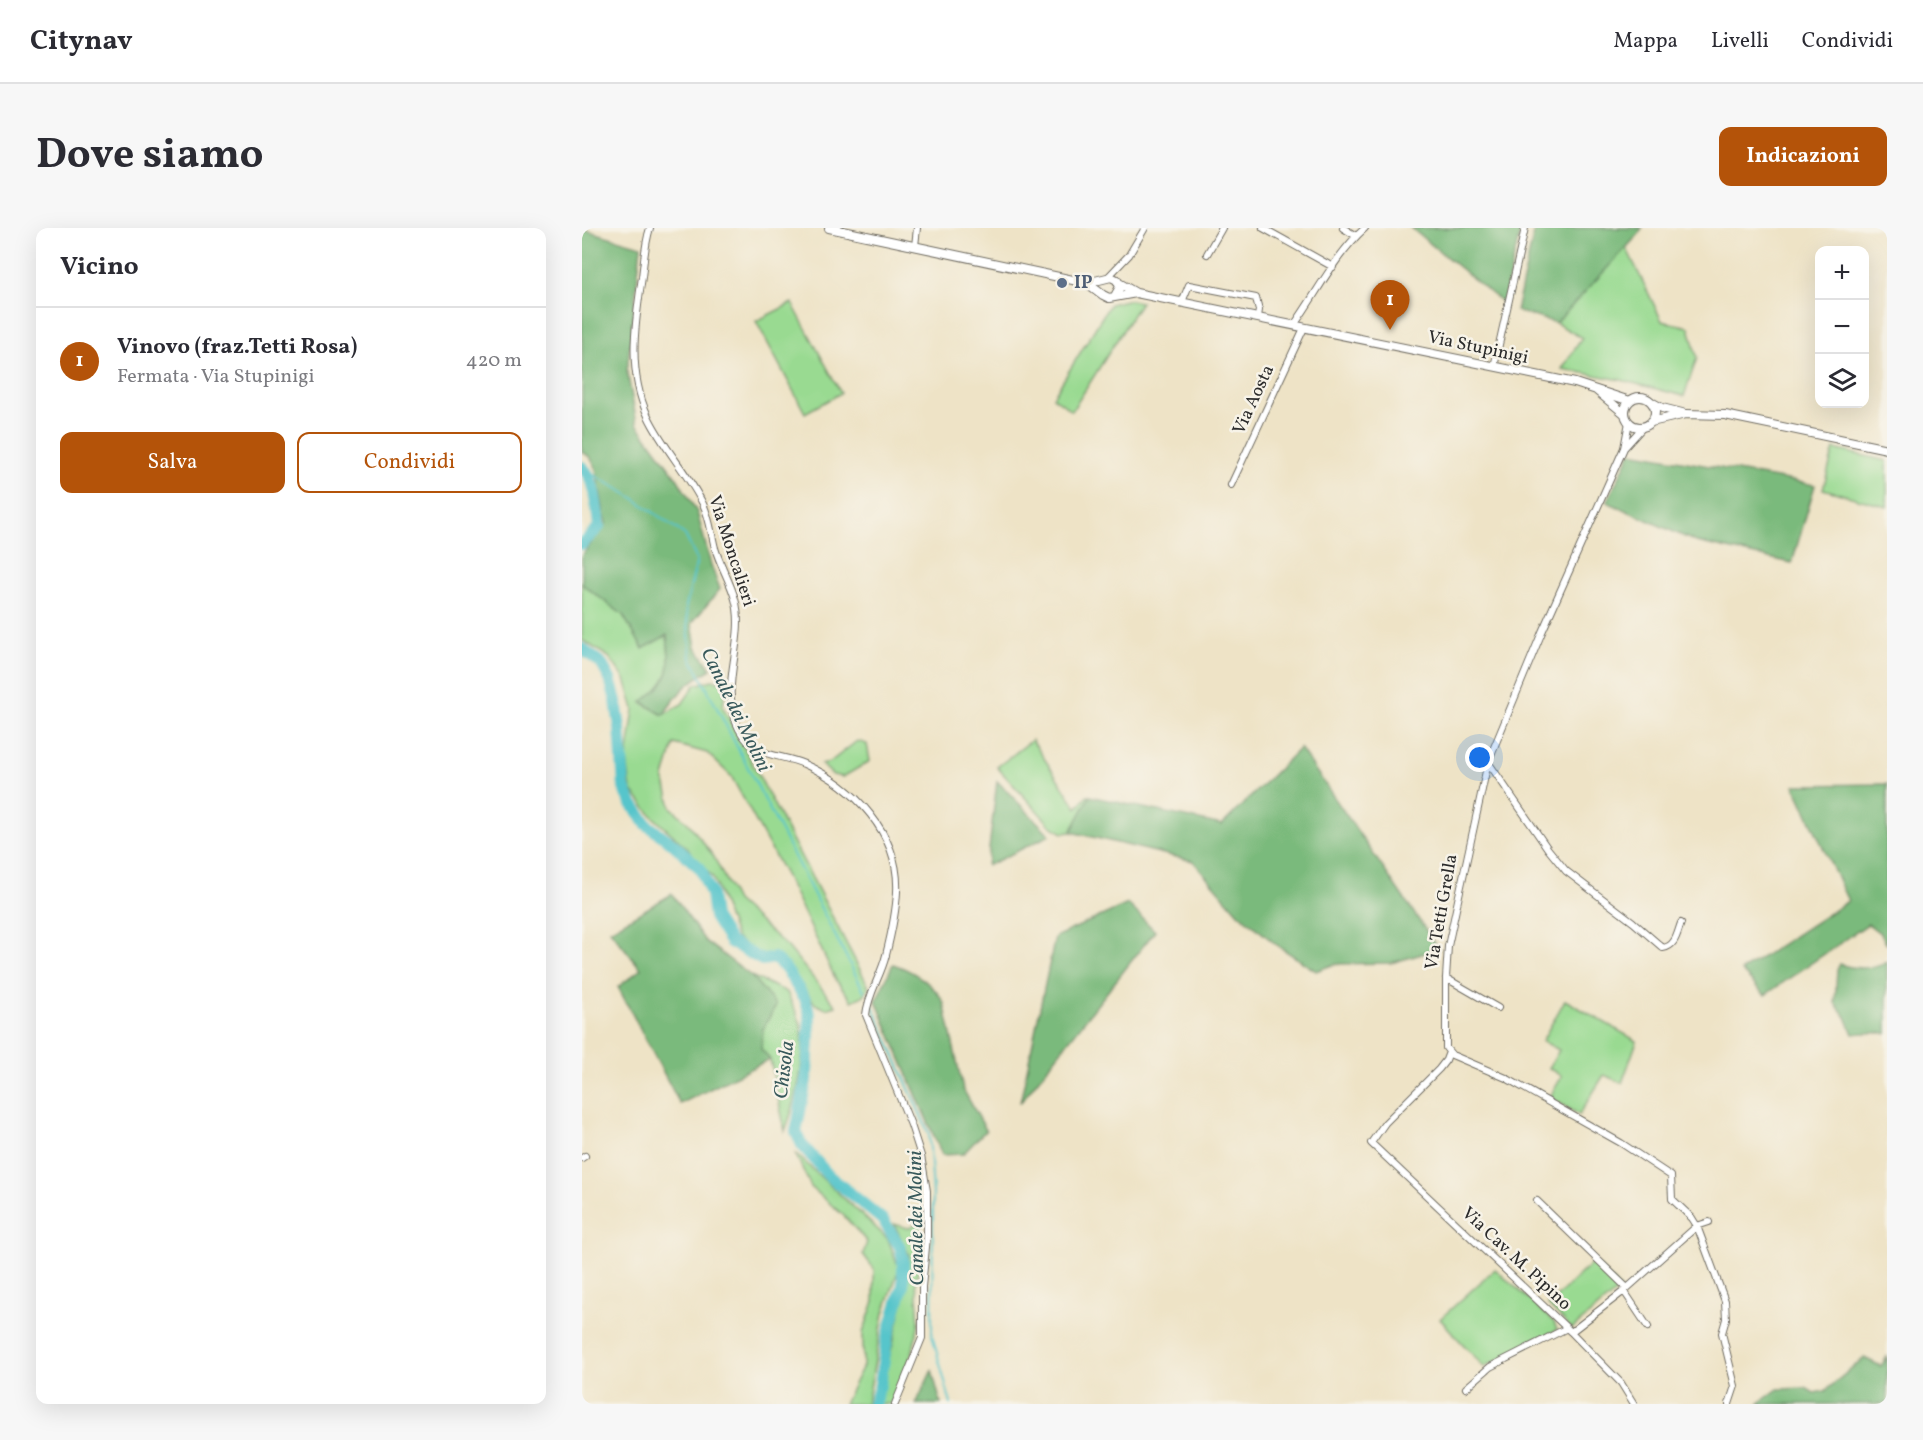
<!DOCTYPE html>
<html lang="it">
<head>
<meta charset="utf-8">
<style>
	:root { --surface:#fff; --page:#f7f7f7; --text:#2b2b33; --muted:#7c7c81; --line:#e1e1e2; --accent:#b45309 }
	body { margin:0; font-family:Vollkorn,serif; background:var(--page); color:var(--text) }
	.controls { position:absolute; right:18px; top:18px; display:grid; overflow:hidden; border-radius:12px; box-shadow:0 6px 24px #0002 }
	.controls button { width:54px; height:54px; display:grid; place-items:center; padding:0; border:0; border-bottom:2px solid var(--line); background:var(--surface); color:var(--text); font:30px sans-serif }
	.you { position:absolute; left:898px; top:530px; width:21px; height:21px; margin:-15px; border:4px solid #fff; border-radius:50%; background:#1a73e8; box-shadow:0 0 0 9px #1a73e833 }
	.badge { display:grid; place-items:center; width:39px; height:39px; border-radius:50%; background:var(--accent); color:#fff; font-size:20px; font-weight:700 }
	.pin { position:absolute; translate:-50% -50px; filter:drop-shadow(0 2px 3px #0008) }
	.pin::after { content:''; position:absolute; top:32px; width:21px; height:18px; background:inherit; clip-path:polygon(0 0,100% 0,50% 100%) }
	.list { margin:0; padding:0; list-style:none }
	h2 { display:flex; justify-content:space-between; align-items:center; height:78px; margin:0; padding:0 24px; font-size:26px }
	h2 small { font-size:20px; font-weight:400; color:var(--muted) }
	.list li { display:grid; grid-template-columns:39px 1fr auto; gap:18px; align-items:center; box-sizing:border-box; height:108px; padding:0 24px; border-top:2px solid var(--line) }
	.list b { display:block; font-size:22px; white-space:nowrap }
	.list p { margin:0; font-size:20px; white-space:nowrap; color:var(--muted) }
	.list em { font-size:20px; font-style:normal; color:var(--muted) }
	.actions { display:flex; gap:12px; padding:18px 24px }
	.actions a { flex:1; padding:14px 0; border:2px solid var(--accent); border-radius:12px; text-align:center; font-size:21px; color:var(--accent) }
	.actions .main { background:var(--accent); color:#fff }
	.icon { flex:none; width:33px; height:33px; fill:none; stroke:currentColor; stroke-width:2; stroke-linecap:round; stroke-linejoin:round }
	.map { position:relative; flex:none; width:1305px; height:1176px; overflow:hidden; border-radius:12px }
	header { display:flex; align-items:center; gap:36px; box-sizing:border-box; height:84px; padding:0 30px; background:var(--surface); border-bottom:2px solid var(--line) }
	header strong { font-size:28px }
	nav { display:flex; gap:33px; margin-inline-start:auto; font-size:21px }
	.intro { display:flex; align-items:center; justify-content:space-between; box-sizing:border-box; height:144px; padding:0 36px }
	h1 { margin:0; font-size:42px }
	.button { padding:15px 27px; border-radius:12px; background:var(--accent); color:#fff; font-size:21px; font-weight:700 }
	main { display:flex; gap:36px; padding:0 36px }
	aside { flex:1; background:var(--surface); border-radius:12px; box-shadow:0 6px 24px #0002 }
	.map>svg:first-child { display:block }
	.green { fill:#99da91; stroke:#62825e; stroke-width:1.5 }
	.forest { fill:#7aba7b; stroke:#527253; stroke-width:1.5 }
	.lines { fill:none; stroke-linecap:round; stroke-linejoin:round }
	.stream { stroke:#57c5cb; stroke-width:2 }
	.river { stroke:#57c5cb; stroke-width:12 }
	.minor-casing { stroke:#6f6b61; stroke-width:8 }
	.tertiary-casing { stroke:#6f6b61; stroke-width:10 }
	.minor { stroke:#fff; stroke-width:6 }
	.tertiary { stroke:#fff; stroke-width:8 }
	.service-dot { fill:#5c6f8a; stroke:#f7f3e8; stroke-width:2 }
	.labels { text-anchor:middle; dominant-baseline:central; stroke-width:5; stroke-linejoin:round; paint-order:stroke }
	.service-label { font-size:18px; font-weight:bold; fill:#4e5e75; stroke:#f7f3e8; text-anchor:start }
	.street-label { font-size:18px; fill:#2b2b2b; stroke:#f7f3e8 }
	.water-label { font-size:20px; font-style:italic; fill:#38595b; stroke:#f7f3e8 }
</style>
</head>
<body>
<header>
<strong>Citynav</strong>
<nav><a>Mappa</a><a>Livelli</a><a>Condividi</a></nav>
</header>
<div class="intro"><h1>Dove siamo</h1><a class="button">Indicazioni</a></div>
<main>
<aside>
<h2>Vicino<small></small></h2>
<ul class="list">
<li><span class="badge">1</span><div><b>Vinovo (fraz.Tetti Rosa)</b><p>Fermata · Via Stupinigi</p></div><em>420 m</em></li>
</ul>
<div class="actions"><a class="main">Salva</a><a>Condividi</a></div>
</aside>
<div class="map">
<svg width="1305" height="1176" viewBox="0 0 1305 1176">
	<rect width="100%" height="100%" fill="#f7f3e8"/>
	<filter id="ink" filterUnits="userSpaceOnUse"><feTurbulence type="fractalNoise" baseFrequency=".0167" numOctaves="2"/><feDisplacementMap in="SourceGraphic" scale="12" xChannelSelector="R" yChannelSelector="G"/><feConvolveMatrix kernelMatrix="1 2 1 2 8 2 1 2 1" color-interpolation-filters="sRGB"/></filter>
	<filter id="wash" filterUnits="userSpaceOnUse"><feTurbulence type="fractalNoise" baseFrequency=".008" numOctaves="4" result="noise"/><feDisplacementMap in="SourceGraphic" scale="24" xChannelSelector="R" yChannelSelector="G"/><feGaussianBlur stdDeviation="1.35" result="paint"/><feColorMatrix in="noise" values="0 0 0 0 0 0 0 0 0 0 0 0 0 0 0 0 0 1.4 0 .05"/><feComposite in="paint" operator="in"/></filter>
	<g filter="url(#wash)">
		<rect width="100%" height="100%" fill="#eee3c6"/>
		<path class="green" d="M1044,19L1080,93L1107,99L1115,130L1102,168L1039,152L980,141L1000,110L974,95Z
			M545,72L559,74L490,183L471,169L528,76Z
			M210,75L259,165L223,185L174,93Z
			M1252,221L1305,233V279L1241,261Z
			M0,356L41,387L61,420L85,406L88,440L78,460L60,475L81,487L100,476L113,457L130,452L144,454L141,479L287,759L281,768L270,773L254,752L208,656L149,548L125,525L92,516L82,549L89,579L108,597L132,629L154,673L206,719L254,778L244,781L233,776L205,736L193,727H178L154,710L131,650L104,619L71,589L49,562L45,531L52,481L43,451L27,429L0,412Z
			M450,512L495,580L505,568H508L489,604L481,605L469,598L415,539Z
			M275,513L285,516L288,533L261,549L251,547L239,536L248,534Z
			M169,748L205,764C209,775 217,787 219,798C225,830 214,874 203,903L188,831L179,821L181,801L194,777Z
			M983,772L1055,813L1040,855L1022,847L997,887L968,869L980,848L967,840L977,822L960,813Z
			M213,925L306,1011L317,1040L302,1085L285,1176H262L281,1138V1105L292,1073V1041L281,1026L285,1014L262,988L229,959Z
			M339,993V1020L334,1054L337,1095L330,1126L309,1176H296L325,1058L327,1027L312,996L326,1000Z
			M1012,1033L1038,1061L990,1101L966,1077Z
			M913,1041L972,1094L975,1102L902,1139L858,1091Z"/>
		<path class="forest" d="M829,0H939L921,75Z
			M953,0H1060L1056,7L974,95L934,83Z
			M0,1L59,18L45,143L55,196L95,250L115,284L129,337L138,361L110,395L114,419L129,441C103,456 98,463 81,487L60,474C90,450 89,444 85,407L61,421L41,387L0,356V327L24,296L14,241L8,229L0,224Z
			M1049,224L1233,257L1210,335L1114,314L1025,274Z
			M718,520L857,721L809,735L753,736L734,743L696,718L656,685L611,633L489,604L508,568L640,597Z
			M415,553L468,607L405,638Z
			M1305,556V717L1299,706L1286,696L1183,767L1159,743L1266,673L1212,557Z
			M90,666L123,713L169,748L194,777L181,801L179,821L188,831L98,876L36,759L59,741L28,702Z
			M546,676L573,703L438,875L473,709Z
			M1305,734V806C1300,804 1277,805 1271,806L1264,789L1253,775L1255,742L1258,736C1271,741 1293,742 1305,734Z
			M311,736C330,742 352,756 362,775L381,861L404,902L381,926L360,927L294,773Z
			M1305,1129V1176H1176L1196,1161L1224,1160L1232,1165L1243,1163L1282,1130L1299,1138Z
			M350,1142L359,1176H334Z"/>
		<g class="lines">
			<path class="stream" d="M5,243L50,269L103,307L115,332L104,378L109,430L282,763
				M290,777L347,906L351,964L350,1107L369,1176"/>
			<path class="river" d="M0,239C13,250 15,283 17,299L0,316
				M0,421L19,435L28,451L34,473L38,500L42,560L50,576L65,597L90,615L118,640L129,666L132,689L148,714L180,732L192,730L203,740L223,771L228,787L225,847L214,904L220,917L247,948L301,992L318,1019L321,1031V1057L305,1111L298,1157L292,1176"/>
		</g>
	</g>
	<g filter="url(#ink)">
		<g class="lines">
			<g class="minor-casing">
				<path id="minor" d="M68,0C63,15 62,33 60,49C53,96 45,143 66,188C81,220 106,245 121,276C128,290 129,305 133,320C138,337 148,353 153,371C165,413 135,459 157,501C173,531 196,525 222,536C272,558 318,606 315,664C314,684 309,707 304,727C299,748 286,766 284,787L329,897L339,928L345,963V1009L340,1059V1110L313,1176
					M681,0L751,39
					M761,0L774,8
					M333,18L335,0
					M625,26L640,0
					M526,49L547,27L563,0
					M600,74L607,57L674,70L677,82L676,89
					M712,97C735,65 753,27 783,0
					M912,139L943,0
					M1047,194L1042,220L960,404L906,534L866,718L864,750V820L870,827L924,850L1039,915L1089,948L1090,971L1110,990L1115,998L1143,1073L1144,1091L1140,1105L1153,1158L1147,1176
					M1042,220L1061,199
					M649,257L722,100
					M906,534L966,621L984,643L1051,694L1081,720C1094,718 1095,705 1099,695
					M864,750L916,780
					M867,824L864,832L857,841L803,895L789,915L989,1104L1039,1155L1052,1176
					M0,930L3,928
					M955,973L1045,1060
					M1042,1063L1066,1099
					M989,1104L1042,1063L1115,998L1127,994
					M884,1160L908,1139L985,1100"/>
			</g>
			<g class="tertiary-casing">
				<path id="tertiary" d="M247,0L505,55L529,49L535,52L538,59L533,68
					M505,55L521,67L527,70L554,65
					M537,55L554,65L993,155L1048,173
					M1015,163L1043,186
					M1043 184a15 15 0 1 1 30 0a15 15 0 1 1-30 0Z
					M1071,175L1080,180L1100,185
					M1069,194L1104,186L1143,187L1305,221"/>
			</g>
			<use href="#minor" class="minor"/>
			<use href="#tertiary" class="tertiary"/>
		</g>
	</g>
	<circle class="service-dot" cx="480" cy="55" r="6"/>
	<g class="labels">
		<g class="service-label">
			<text x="492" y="55">IP</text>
		</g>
		<g class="street-label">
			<text transform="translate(896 120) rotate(12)">Via Stupinigi</text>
			<text transform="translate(672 172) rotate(-65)">Via Aosta</text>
			<text transform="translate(149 323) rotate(72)">Via Moncalieri</text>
			<text transform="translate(860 684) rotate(-80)">Via Tetti Grella</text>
			<text transform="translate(934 1031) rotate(43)">Via Cav. M. Pipino</text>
		</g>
		<g class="water-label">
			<text transform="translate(153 482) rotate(64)">Canale dei Molini</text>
			<text transform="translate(203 842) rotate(-83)">Chisola</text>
			<text transform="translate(335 990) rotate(-91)">Canale dei Molini</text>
		</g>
	</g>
</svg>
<div class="controls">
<button>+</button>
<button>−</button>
<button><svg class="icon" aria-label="layers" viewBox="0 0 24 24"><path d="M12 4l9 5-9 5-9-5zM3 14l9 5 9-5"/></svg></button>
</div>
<div class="you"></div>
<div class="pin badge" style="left:808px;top:102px">1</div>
</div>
</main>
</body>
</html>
